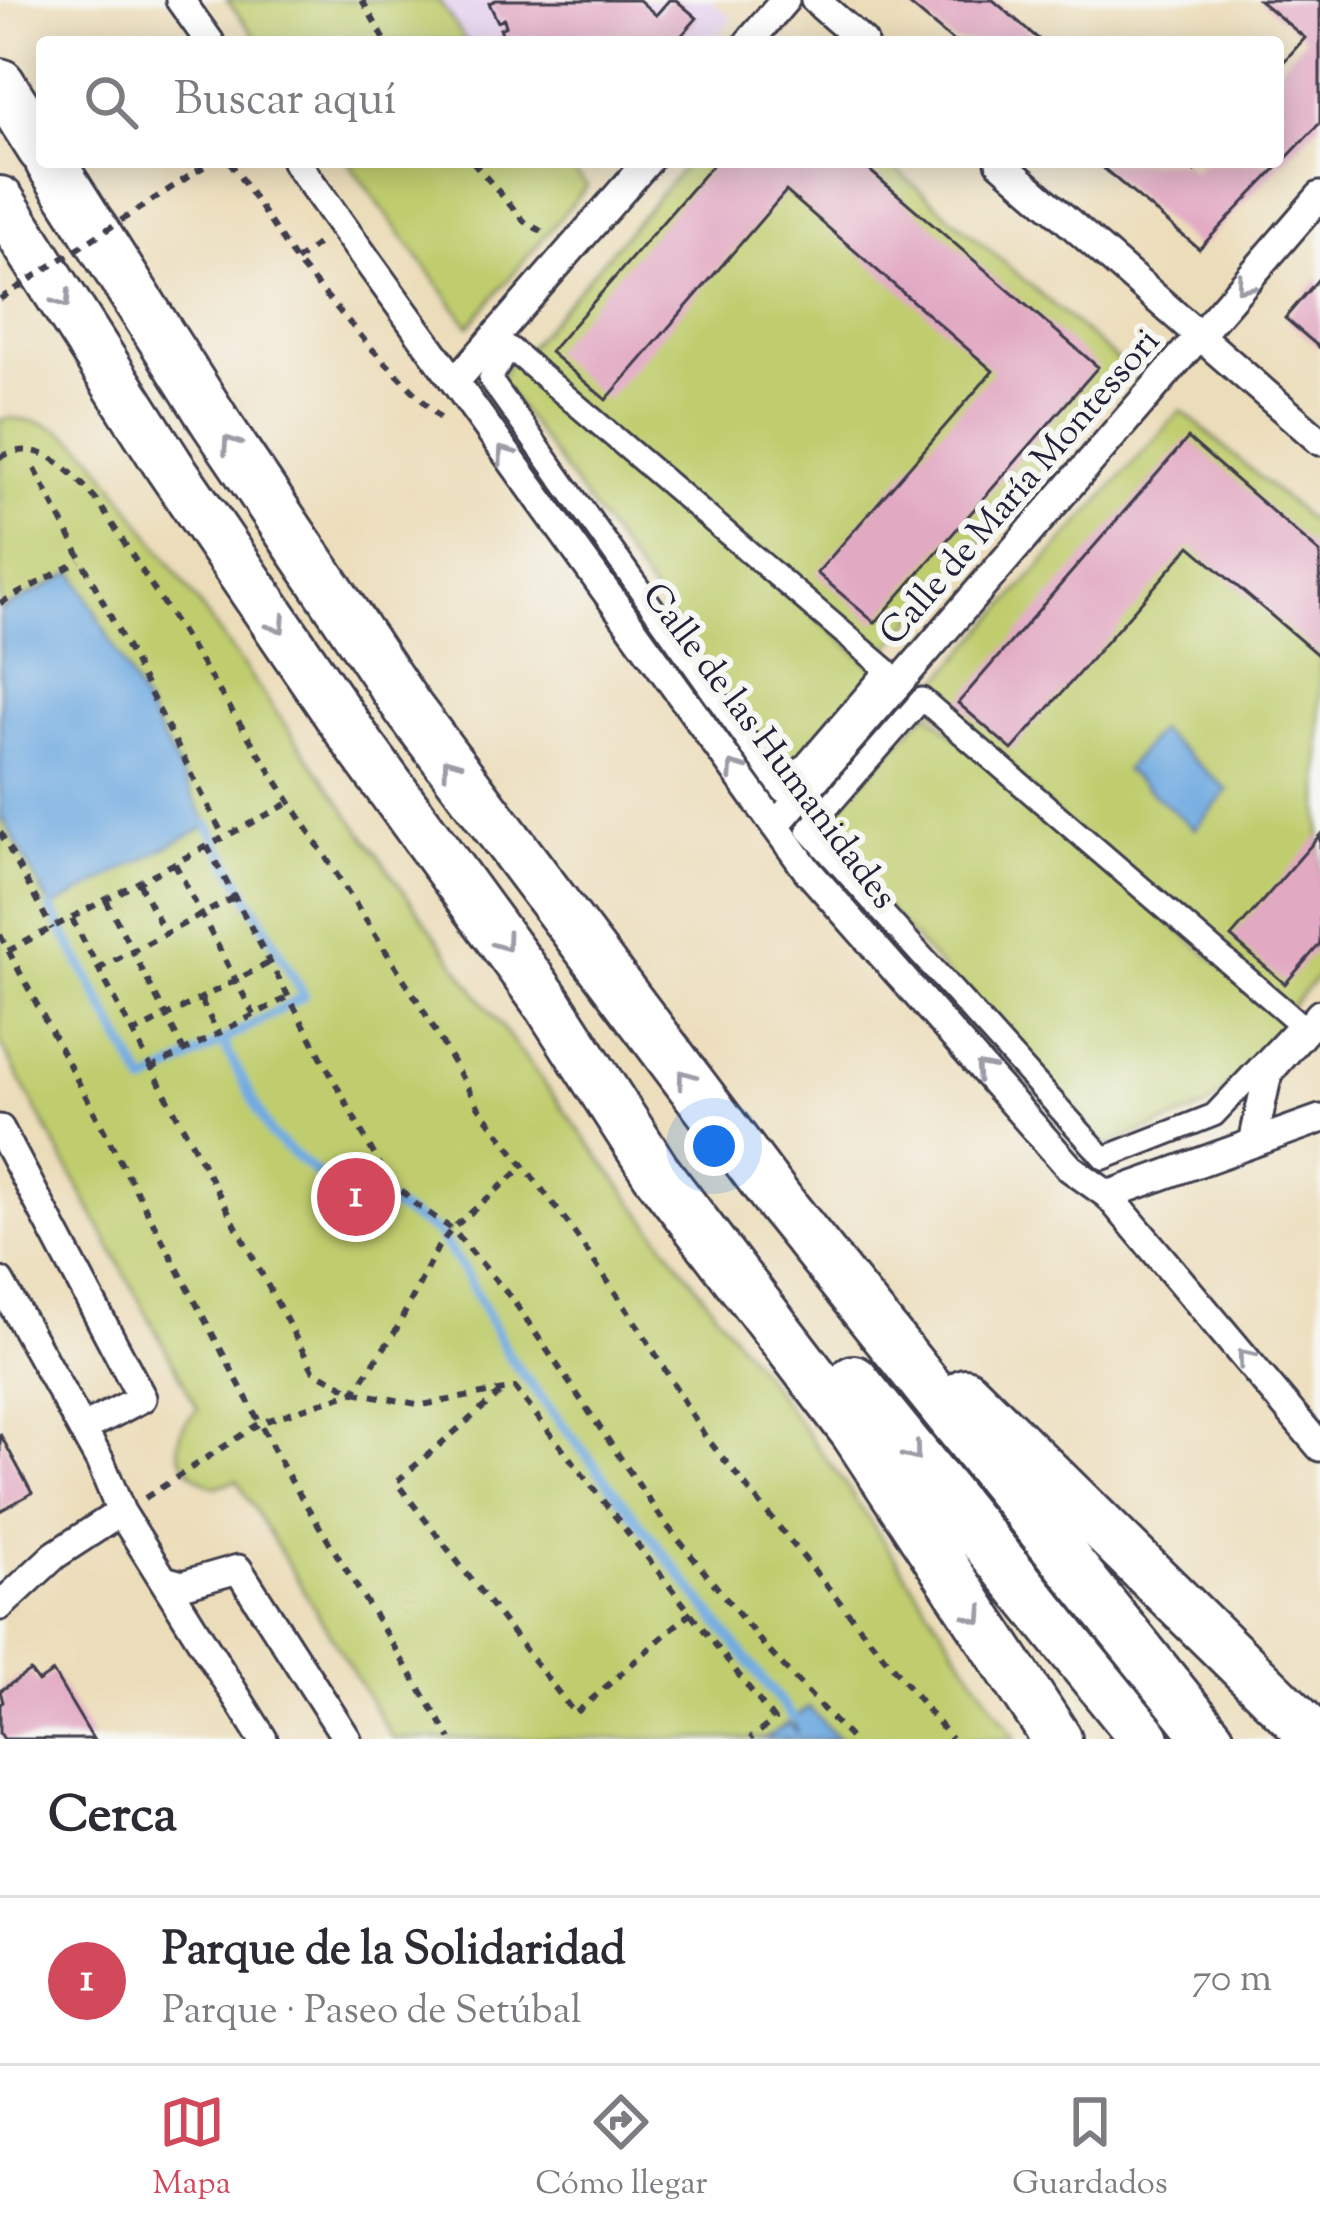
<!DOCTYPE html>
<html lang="es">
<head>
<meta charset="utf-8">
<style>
	:root { --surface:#fff; --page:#f2f2f3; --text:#2b2b33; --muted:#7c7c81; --line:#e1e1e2; --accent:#d1495b }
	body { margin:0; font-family:"Sorts Mill Goudy",serif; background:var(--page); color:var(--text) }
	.you { position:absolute; left:714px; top:1146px; width:42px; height:42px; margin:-30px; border:9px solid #fff; border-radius:50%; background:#1a73e8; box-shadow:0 0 0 18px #1a73e833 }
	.badge { display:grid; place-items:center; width:78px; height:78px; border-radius:50%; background:var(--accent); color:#fff; font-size:39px; font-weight:700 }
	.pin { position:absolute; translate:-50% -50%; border:6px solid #fff; box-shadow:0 3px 12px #0006 }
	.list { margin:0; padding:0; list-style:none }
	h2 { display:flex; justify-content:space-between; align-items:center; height:156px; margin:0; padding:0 48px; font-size:51px }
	h2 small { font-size:39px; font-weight:400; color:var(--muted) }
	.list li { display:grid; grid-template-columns:78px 1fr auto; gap:36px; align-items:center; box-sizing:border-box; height:168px; padding:0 48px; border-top:3px solid var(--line) }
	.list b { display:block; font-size:45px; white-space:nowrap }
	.list p { margin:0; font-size:39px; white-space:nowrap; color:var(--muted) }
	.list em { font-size:39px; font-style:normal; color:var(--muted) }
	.icon { flex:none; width:66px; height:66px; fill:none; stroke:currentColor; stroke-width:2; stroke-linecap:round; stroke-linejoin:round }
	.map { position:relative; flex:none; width:1320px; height:1739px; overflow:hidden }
	.search { position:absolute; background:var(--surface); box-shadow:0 6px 30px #0003; left:36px; right:36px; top:36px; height:132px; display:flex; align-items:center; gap:30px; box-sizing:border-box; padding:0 42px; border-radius:12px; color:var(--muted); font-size:45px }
	.sheet { height:324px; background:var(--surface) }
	nav { display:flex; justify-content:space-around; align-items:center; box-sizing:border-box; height:168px; border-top:3px solid var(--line); background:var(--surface); font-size:33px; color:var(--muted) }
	nav a { display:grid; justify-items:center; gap:6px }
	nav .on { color:var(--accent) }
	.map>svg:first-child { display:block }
	.built { fill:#e6d2f0 }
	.green { fill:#c0cd6e; stroke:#717854; stroke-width:3 }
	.water { fill:#71abe1; stroke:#4a668e; stroke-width:3 }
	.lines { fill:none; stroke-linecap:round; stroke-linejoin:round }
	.stream { stroke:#71abe1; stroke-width:10 }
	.building { fill:#e2a9c3 }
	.pedestrian-casing { stroke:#403e4e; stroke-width:27 }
	.minor-casing { stroke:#403e4e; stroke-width:33 }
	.motorway-casing { stroke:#403e4e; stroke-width:54 }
	.path { stroke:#403e4e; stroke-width:6; stroke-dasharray:9 9; stroke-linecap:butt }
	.pedestrian { stroke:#fff; stroke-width:21 }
	.minor { stroke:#fff; stroke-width:27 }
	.motorway { stroke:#fff; stroke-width:48 }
	.path-bridge { stroke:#403e4e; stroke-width:6; stroke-dasharray:9 9; stroke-linecap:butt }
	.oneway { stroke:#9c9ca7 }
	.labels { text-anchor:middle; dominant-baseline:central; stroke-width:12; stroke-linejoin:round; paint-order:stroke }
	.street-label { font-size:36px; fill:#22223b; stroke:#f6f6f2 }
</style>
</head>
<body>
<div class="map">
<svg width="1320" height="1739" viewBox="0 0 1320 1739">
	<rect width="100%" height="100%" fill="#f6f6f2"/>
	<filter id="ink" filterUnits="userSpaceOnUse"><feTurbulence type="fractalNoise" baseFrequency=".00833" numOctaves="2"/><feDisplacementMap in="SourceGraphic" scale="24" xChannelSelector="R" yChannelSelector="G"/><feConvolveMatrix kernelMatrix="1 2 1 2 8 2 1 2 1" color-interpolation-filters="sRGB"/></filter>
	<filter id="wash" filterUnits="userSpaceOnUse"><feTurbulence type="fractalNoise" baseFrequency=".004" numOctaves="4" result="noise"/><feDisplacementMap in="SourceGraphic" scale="48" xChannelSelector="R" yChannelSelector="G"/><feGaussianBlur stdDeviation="2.7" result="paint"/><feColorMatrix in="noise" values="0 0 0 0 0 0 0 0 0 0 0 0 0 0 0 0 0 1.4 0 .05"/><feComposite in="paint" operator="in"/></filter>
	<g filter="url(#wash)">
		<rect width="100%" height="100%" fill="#ecddba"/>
		<path class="built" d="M438,0H711L733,18L712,42H467Z"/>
		<path class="green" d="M227,0H438L467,42H259Z
			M348,162H564L587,186L469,326Z
			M688,162H887L1129,370L875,664L519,358Z
			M514,357L878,671L787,777L499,380Z
			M1181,410L1320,529V974L1286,1012L922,699Z
			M9,418C46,420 68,431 94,457L480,998L845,1484L1016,1739H393L237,1480L215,1487C177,1470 164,1440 198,1409L0,1042V420Z
			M927,712L1287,1023L1208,1107L1102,1147L857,875L819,827Z"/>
		<path class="water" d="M74,572L208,825L51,908L0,813V611Z
			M1158,730L1228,790L1195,829L1125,770Z
			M809,1708L839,1739H764L789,1723L798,1733L793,1718Z"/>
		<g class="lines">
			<path class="stream" d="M51,908L145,1084L304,996L208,825
				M223,1042L271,1135L320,1176L386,1202L437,1232L463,1269L510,1358L793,1718"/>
		</g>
		<g id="blocks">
			<path class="building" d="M496,0H639L656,15L669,0H676L697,18L676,42H507L500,29L506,26L504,19L498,22L489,3Z
				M904,0H993L1042,42H954Z
				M1259,0H1320V123L1199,249L1096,162H1184L1194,171L1201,162H1278V68L1305,38Z
				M715,162H860L1098,367L875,623L817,573L993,371L786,191L606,400L550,352Z
				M1320,277V348L1285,318Z
				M1188,438L1320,553V657L1190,546L1012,750L958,703Z
				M1320,835V944L1285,984L1231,937Z
				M0,1434L32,1493L0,1511Z
				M30,1671L38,1682L53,1672L93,1739H4L0,1733V1704L3,1702L0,1691Z"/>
		</g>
	</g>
	<g filter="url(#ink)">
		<use href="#blocks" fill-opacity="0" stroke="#403e4e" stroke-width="3"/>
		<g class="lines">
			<g class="pedestrian-casing">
				<path id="pedestrian" d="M510,348L887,670L783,791L490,379Z
					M922,699L1300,1024L1214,1115L1104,1158L808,830Z"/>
			</g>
			<g class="minor-casing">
				<path id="minor" d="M180,0L210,42
					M815,0L863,42
					M749,42L785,0
					M296,162L807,870L1070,1168L1108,1195L1320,1447
					M1000,162L1320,441
					M455,382L647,162
					M775,826L1320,196
					M0,1129L142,1398L82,1429
					M1253,1143L1268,1073L1320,1014
					M1108,1195L1320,1119
					M0,1282L100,1461L121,1512L263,1739
					M164,1580L182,1585L238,1569L347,1739
					M0,1606L55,1555L121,1512"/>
			</g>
			<g class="motorway-casing">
				<path id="motorway" d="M0,83L42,149
					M50,162L216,423L408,708L781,1204L1210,1739
					M0,201L169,466L362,749L548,1004L656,1172L855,1432L1057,1739
					M854,1380L1145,1739
					M965,1393L1317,1739"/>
			</g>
			<path class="path" d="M362,0L386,42
				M230,162L296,261L374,351L440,418
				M473,162L525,222L548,235
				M296,261L321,241
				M0,457C41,436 69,470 96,499L421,1006L478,1106L570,1226L644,1335L705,1436L951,1739
				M35,469L224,837
				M0,603L80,561
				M0,832L52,929
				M207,846L383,1171L414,1203L452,1229L513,1300L664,1522L767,1649L851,1739
				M175,864L254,1015
				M139,883L165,933
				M106,900L184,1051
				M72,919L313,1370L354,1392L422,1405L515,1388L774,1720L750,1739
				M0,935L287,1474L451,1739
				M8,951L291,802
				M98,969L233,898
				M201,1000L218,1034
				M132,1034L269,963
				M150,1069L288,997
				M500,1393L396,1482L575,1714L692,1611
				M145,1498L260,1423L354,1392L395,1332L438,1247L452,1229L522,1168"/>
			<use href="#pedestrian" class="pedestrian"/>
			<use href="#minor" class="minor"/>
			<use href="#motorway" class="motorway"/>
			<path class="path-bridge" d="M0,299L211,162"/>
		</g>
		<defs><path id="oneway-chevron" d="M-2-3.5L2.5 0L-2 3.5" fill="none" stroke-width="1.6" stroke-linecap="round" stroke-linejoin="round" transform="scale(3)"/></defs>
		<g class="oneway">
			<use href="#oneway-chevron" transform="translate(1244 285) rotate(131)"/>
			<use href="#oneway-chevron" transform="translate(63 300) rotate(57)"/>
			<use href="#oneway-chevron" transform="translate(230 444) rotate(-124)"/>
			<use href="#oneway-chevron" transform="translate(505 454) rotate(-126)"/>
			<use href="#oneway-chevron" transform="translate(278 625) rotate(56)"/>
			<use href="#oneway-chevron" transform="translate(450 766) rotate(-126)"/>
			<use href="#oneway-chevron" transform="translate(735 769) rotate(-125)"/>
			<use href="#oneway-chevron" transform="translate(504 943) rotate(54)"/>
			<use href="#oneway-chevron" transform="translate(983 1070) rotate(-131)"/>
			<use href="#oneway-chevron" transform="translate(685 1078) rotate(-127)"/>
			<use href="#oneway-chevron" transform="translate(1245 1357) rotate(-130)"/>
			<use href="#oneway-chevron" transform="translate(913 1453) rotate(51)"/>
			<use href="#oneway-chevron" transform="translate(976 1616) rotate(57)"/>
		</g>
	</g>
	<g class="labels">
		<g class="street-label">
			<text transform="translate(1021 488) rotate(-49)">Calle de María Montessori</text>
			<text transform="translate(768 747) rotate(53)">Calle de las Humanidades</text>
		</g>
	</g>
</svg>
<div class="you"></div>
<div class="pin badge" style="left:356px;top:1197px">1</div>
<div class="search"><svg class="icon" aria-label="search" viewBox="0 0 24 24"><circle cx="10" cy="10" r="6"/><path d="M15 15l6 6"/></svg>Buscar aquí</div>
</div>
<section class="sheet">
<h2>Cerca<small></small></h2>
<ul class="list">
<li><span class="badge">1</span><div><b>Parque de la Solidaridad</b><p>Parque · Paseo de Setúbal</p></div><em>70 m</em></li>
</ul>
</section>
<nav>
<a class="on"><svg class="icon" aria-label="map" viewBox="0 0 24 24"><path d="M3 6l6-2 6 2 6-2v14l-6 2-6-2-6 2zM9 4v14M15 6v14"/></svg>Mapa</a>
<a><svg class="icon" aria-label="directions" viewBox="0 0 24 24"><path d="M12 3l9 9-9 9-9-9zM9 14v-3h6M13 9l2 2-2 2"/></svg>Cómo llegar</a>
<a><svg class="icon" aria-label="saved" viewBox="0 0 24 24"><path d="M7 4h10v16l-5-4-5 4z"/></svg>Guardados</a>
</nav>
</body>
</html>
